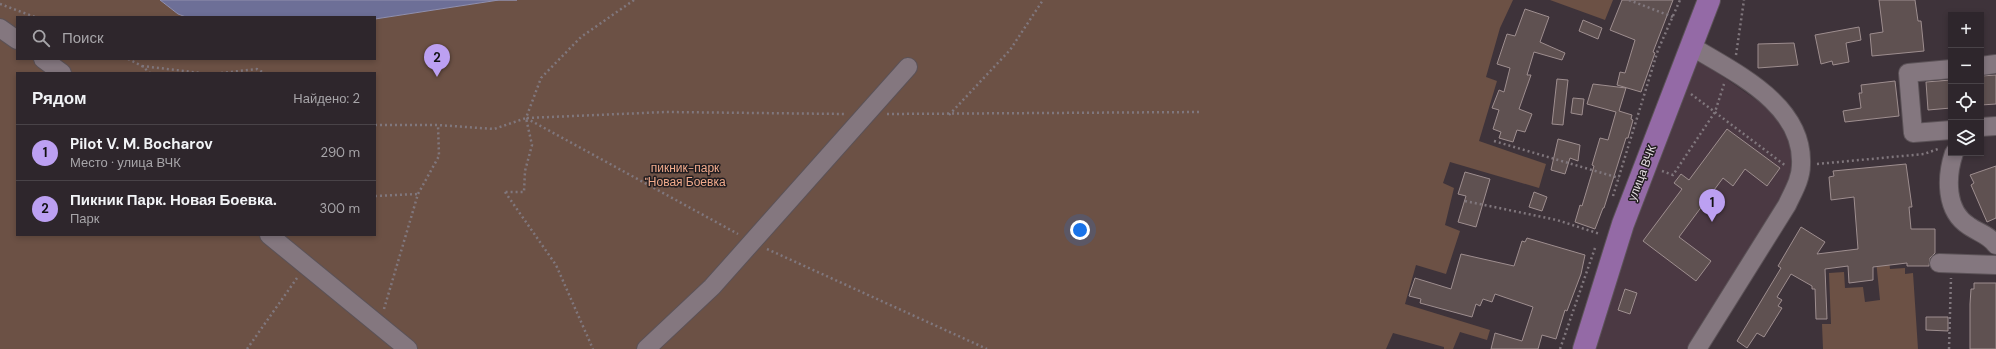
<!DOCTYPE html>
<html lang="ru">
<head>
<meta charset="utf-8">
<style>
	:root { --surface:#2e262c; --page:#362e34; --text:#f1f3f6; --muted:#a7a5a9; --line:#494348; --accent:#bca0f2 }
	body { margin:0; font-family:"DM Sans",sans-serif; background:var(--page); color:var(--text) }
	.controls { position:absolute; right:12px; top:12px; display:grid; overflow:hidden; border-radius:0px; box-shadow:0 2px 6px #0003 }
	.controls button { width:36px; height:36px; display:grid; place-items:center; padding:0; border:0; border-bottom:1px solid var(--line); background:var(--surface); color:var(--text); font:20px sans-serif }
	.you { position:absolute; left:1080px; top:230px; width:14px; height:14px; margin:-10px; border:3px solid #fff; border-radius:50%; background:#1a73e8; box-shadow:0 0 0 6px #1a73e833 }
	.badge { display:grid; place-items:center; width:26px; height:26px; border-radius:50%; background:var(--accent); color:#111; font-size:13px; font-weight:700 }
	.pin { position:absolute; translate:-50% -33px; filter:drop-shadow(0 1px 2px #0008) }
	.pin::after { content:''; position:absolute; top:21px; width:14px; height:12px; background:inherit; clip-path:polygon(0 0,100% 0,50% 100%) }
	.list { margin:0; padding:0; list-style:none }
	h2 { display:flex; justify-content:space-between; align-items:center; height:52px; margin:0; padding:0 16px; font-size:17px }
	h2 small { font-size:13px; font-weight:400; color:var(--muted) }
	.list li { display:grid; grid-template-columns:26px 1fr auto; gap:12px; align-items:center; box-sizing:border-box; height:56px; padding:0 16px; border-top:1px solid var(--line) }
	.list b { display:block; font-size:15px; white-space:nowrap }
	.list p { margin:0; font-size:13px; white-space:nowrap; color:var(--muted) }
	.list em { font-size:13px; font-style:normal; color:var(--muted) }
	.icon { flex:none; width:22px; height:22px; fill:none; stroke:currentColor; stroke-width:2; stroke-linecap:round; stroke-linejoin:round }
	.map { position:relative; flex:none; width:1996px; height:349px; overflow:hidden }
	.search { position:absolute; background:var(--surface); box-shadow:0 2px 6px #0003; left:16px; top:16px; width:360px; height:44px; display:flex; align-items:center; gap:10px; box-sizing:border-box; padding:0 14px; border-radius:0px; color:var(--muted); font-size:15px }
	.panel { position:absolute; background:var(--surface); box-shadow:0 2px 6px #0003; left:16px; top:72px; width:360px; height:164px; border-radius:0px }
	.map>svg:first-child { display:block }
	.built { fill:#4b3943 }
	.green { fill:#6c5145; fill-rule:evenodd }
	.water { fill:#6d6f97; stroke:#9190ae }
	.building { fill:#5f5151; stroke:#9e8e8f }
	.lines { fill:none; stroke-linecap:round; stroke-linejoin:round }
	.minor-casing { stroke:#5b5257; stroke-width:20 }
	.major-casing { stroke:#5b5257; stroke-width:24 }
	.path { stroke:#80777d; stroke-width:2.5; stroke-dasharray:2 3; stroke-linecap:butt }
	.minor { stroke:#84777f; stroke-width:18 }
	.major { stroke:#946aa6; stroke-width:22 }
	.labels { text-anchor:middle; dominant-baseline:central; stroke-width:3; stroke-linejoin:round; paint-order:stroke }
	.park-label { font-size:12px; fill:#f1ab8c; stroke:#221d20 }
	.street-label { font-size:12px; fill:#e5dee2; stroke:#221d20 }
</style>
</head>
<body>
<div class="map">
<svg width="1996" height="349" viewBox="0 0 1996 349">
	<rect width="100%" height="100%" fill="#3e333a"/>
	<path class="built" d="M1696,58L1775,113L1789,137L1794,174L1692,349H1588Z"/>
	<path class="green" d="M0,0H160L178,14L186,17H17V59H375V19L499,0H1513L1500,28L1486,77L1497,81L1479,141L1546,164L1539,188L1450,162L1443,183L1454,188L1445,225L1460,231L1446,274L1416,265L1405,304L1490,330L1487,340L1460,332L1453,349H1444V347L1393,333L1386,349H0ZM17,73H375V235H17Z
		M1550,0H1613L1605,20Z
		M1889,259L1890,269L1905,268V274L1913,273L1918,349H1823L1822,324H1831L1829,273L1844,272L1845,288L1863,287L1865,302L1880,300L1876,260Z"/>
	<path class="water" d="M160,0H517H499L375,19V17H186L178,14Z"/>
	<path class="building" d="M1622,0H1673L1653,52L1655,53L1641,92L1617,85L1620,72L1625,73L1635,40L1610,30Z
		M1879,0H1915L1918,21H1921L1924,51L1872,56L1870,34L1883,32Z
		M1525,9L1549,17L1540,42L1565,53L1562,60L1534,52L1527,75H1531L1519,109L1532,114L1525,132L1517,130L1513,142L1499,138L1501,132L1493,129L1499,110L1492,108L1499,90L1504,92L1510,68L1497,64L1507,34L1515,36Z
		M1583,20L1602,28L1598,39L1579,31Z
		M1859,27L1861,40L1846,43L1849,62L1833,65L1832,61L1821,64L1815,35Z
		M1794,43L1798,65L1758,68V44Z
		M1996,75V104L1981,105V76Z
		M1557,79L1568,80L1563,125L1552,124Z
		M1951,80V108L1928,110L1926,82Z
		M1895,81L1899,116L1845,122L1843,111L1861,108L1859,93H1862L1861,85Z
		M1593,84L1626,88L1619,111L1632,115L1631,119L1633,120L1628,138H1626L1604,208H1603L1595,229L1575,222L1580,205L1582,206L1594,166L1592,165L1600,138L1608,140L1616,112L1587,104Z
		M1573,98L1584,99L1582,115L1571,113Z
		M1727,129L1780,168L1767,186L1745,169L1733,186L1723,178L1679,237L1711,261L1696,281L1643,241L1682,189L1674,183L1681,174L1689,180Z
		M1558,139L1580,145L1578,161L1570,158L1565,174L1551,170Z
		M1906,164L1912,207H1909L1911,229H1935V253L1930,258L1929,266H1907V263L1873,267V280L1849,283L1848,266L1825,269L1827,319H1816L1815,289H1812V286L1791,274L1777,297L1782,300L1778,306L1782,308L1764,337L1757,333L1747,348L1737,341L1781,268L1778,266L1801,227L1825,242L1817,254L1858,249L1854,197L1831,200L1829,177L1834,176L1833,171Z
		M1996,166V218L1987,222L1971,185L1974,183L1970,175Z
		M1465,172L1490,179L1476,227L1458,222L1466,196L1458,194Z
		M1534,192L1547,197L1542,211L1529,207Z
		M1527,238L1585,255L1581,274L1567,311L1565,310L1556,339L1542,335L1538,349H1491L1495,333L1522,341L1533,307L1495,294L1492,302L1483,299L1480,306L1476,304L1472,317L1420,303L1421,299L1409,296L1415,278L1451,289L1461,254L1514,266L1522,241L1525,242Z
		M1974,283H1996V349H1970V304L1971,289H1974Z
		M1625,289L1637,293L1630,314L1618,310Z
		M1926,317H1948V331L1926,330Z"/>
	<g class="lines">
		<g class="minor-casing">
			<path id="minor" d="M0,28L17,40
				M1691,46C1735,73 1804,104 1801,165C1801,179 1793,192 1787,205L1697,349
				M43,59L62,73
				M1981,66L1996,64
				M1951,69L1908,73L1913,133L1951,130
				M1981,127L1996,126
				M1954,153C1946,177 1945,211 1969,226C1979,233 1989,235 1996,245
				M269,235L408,349
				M1939,263L1996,265
				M646,349L712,287L908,67"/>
		</g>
		<g class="major-casing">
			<path id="major" d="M1584,349L1623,224L1709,0"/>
		</g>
		<path class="path" d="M634,0L581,37L541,78L526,118L738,234
			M1629,0L1673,17
			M0,4L35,17
			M1736,55L1744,0
			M128,59L142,66L150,73
			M142,66L201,73
			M221,73L257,69L264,73
			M1691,94L1786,166
			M887,114L1202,112
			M949,115L1010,50L1043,0
			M527,118L666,112L846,114
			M375,125H438L494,129L526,118L532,145L525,171L524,192H504
			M1494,141L1619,178
			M1817,164L1924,154L1938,149
			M1662,171L1673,175L1715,112L1724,84
			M505,192L556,265L593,349
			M375,196L418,194
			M1613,196L1658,50L1680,0
			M1465,201L1557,220L1600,234
			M767,249L987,349
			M384,309L418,194L439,156L438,125
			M247,349L297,278
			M1560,349L1595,248
			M1949,349L1951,278"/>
		<use href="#minor" class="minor"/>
		<use href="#major" class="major"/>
	</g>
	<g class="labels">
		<g class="park-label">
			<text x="685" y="168">пикник-парк<tspan x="685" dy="14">"Новая Боевка</tspan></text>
		</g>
		<g class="street-label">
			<text transform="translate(1642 173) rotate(-69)">улица ВЧК</text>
		</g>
	</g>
</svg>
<div class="controls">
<button>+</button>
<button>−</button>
<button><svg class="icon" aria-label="locate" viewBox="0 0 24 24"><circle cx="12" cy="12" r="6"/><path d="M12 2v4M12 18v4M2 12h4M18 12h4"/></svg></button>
<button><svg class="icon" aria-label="layers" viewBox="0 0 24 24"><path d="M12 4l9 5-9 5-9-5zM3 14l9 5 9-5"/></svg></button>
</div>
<div class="you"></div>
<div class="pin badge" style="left:1712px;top:222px">1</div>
<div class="pin badge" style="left:437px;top:77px">2</div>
<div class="search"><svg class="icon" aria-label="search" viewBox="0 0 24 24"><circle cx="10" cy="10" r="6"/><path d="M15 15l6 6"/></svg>Поиск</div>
<section class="panel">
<h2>Рядом<small>Найдено: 2</small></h2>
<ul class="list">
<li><span class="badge">1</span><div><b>Pilot V. M. Bocharov</b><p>Место · улица ВЧК</p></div><em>290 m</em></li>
<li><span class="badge">2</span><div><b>Пикник Парк. Новая Боевка.</b><p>Парк</p></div><em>300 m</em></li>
</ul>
</section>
</div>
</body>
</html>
